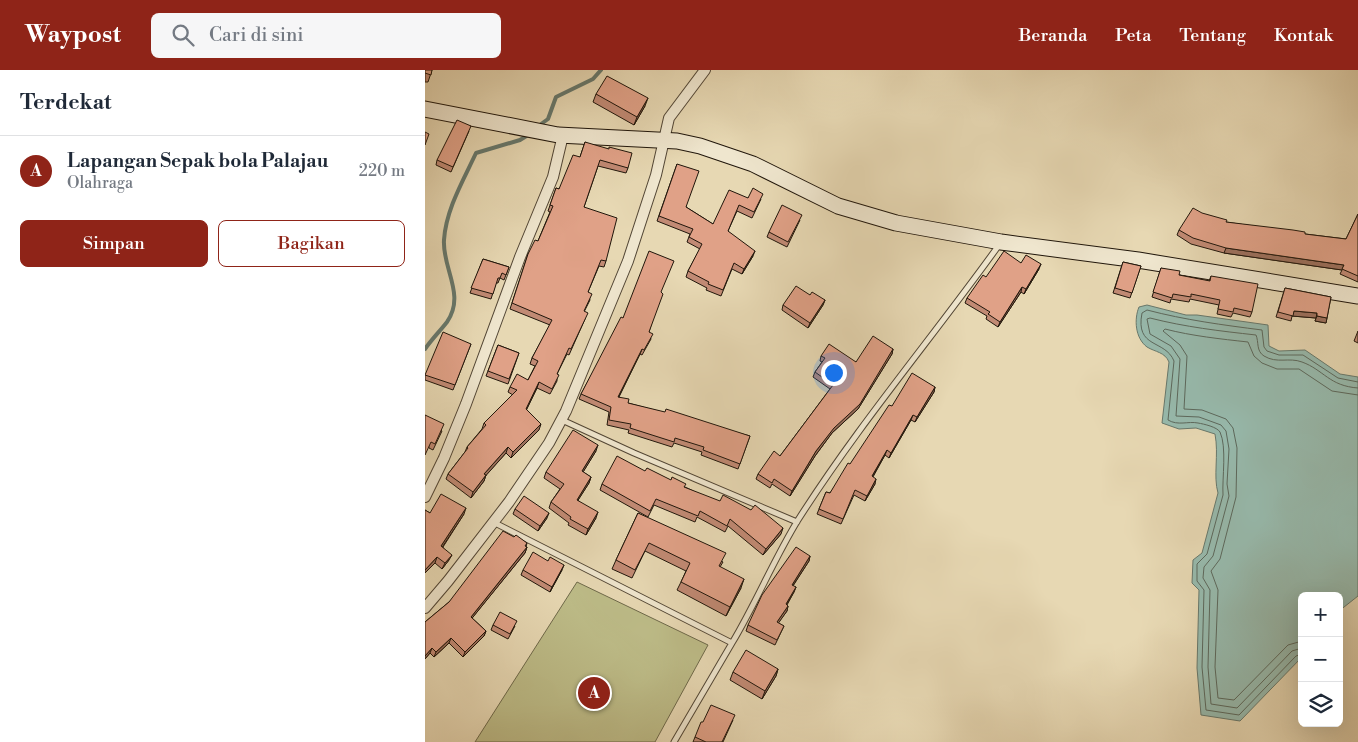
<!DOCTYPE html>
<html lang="id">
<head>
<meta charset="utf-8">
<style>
	:root { --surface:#fff; --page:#f6f6f7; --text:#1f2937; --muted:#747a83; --line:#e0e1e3; --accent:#8f2418 }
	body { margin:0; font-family:"Libre Bodoni",serif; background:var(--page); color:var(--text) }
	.controls { position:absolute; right:15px; bottom:15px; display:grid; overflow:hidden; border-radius:8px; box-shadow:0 5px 20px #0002 }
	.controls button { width:45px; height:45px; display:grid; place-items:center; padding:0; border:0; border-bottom:1px solid var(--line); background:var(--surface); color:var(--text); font:25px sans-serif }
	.you { position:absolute; left:408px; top:302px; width:18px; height:18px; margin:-12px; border:4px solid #fff; border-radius:50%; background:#1a73e8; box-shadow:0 0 0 8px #1a73e833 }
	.badge { display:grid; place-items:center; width:32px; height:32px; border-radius:50%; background:var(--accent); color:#fff; font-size:16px; font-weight:700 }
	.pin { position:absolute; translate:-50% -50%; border:2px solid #fff; box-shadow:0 1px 5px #0006 }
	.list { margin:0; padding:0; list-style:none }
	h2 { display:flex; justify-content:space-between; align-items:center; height:65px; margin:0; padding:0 20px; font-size:21px }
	h2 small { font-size:16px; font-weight:400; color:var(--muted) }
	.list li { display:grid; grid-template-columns:32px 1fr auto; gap:15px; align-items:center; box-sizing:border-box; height:70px; padding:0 20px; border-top:1px solid var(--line) }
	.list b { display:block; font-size:19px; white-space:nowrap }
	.list p { margin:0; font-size:16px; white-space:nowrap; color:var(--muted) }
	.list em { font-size:16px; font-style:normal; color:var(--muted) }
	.actions { display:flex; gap:10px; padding:15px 20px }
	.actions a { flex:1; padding:11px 0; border:1px solid var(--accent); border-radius:8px; text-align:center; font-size:18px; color:var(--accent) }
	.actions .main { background:var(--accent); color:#fff }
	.icon { flex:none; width:28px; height:28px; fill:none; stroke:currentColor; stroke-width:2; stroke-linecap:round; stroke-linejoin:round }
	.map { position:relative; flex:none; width:933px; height:672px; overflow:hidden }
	header { display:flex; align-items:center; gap:30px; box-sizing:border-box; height:70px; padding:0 25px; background:var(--accent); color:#fff }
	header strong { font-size:24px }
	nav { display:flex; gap:28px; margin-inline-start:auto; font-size:18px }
	.search { width:350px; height:45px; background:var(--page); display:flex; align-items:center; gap:12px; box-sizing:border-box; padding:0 18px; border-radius:8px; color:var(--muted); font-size:19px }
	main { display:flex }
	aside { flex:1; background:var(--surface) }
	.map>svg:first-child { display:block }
	.green { fill:#bdbc88; stroke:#6e694a }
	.water { fill:#97baad; stroke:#67786c }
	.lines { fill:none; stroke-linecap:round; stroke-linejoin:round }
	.shore { stroke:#5c685c; stroke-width:1 }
	.stream { stroke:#67786c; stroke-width:4 }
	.service-casing { stroke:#524635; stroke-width:7 }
	.minor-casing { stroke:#524635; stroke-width:12 }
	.secondary-casing { stroke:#20160b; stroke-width:17 }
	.service { stroke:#efe6ce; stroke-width:5 }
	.minor { stroke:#efe6ce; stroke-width:10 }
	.secondary { stroke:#efe6ce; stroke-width:15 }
	.wall { fill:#c18a74; stroke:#20160b }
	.shaded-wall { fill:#9d715e; stroke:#20160b }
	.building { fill:#e0a187; stroke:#20160b }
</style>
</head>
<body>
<header>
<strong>Waypost</strong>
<div class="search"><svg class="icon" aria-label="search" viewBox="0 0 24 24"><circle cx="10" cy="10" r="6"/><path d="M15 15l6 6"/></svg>Cari di sini</div>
<nav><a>Beranda</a><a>Peta</a><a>Tentang</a><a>Kontak</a></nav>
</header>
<main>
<aside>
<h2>Terdekat<small></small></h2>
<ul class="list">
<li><span class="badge">A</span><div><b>Lapangan Sepak bola Palajau</b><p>Olahraga</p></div><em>220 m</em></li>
</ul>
<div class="actions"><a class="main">Simpan</a><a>Bagikan</a></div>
</aside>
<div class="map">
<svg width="933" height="672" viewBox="0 0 933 672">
	<rect width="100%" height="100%" fill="#e7d8b3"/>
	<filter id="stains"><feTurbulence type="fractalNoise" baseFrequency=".004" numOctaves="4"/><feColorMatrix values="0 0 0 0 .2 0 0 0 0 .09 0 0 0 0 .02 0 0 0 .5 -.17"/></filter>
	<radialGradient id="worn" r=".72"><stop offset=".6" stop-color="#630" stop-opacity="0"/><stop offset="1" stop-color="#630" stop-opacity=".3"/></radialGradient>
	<path class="green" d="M152,512L283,575L230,672H50Z"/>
	<path class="water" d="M722,235L761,245H772L843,255L844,276L854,281L880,280L915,304L933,307V526L914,541V526H877V587L815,651L776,645L772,598L774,520L767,513L768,490L777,483L793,423C788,406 794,385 790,364L771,358L754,359L737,353L744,292C740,282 730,282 722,277C710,268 709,249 714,237Z"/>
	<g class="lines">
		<path class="shore" d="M877,571L863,575L809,630L793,628L790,597L793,520L786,501L795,489L811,427L812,378L808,358L801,349L777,340L759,339L762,286L755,275L738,261L740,259C767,266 796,269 823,272L829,286L837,293L852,299H874L907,321L933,325
			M877,578L867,581L812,638L786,634L783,597L785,520L778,508L779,497L788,486L804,426L802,414L804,379L801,361L796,355L774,347L751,346L755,289L746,276L725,264L722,249L725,248C760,257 795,261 831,265C834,272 831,281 839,286C852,294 864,287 877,292C899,300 904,316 933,318
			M877,584L871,586L814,645L781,640L777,597L779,520L772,511V494L782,484L798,425C797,408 802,377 795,362C792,357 779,354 773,353C763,351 753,356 743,350L749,291C740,269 710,279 717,243L722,240C760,250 798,255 837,260L839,277L842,281L854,285H878L913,308L933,312"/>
		<path class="stream" d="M112,57L123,49L131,27L168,9L176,0
			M0,279C7,269 15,261 22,252C41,225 17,198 19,170C21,139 39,109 51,83L95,70L103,65"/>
		<g class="service-casing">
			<path id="service" d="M137,350L209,383L372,452
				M68,452L307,573C331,533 349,489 373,450C434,354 508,267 574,175
				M249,672L307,573"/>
		</g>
		<g class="minor-casing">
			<path id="minor" d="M0,427L19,388L41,334L95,187L128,107L138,65
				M0,538L23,511L84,432L124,373L141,341L203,191L231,105L244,48L280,0"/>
		</g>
		<g class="secondary-casing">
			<path id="secondary" d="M0,39L133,65L252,71L275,76L328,94L413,136L471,153L576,172L713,190L933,226"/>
		</g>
		<use href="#service" class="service"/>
		<use href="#minor" class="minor"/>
		<use href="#secondary" class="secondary"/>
	</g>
	<path class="wall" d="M0,0H7L3,12H0Z
		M171,24L220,36L209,55L168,32Z
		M44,61L26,102L11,95L12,90Z
		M160,72L203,98L201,103L173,96L159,137L181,191L179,197L174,196L163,222L165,230L159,242L160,249L144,285L142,284L132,304V311L125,324L112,318L101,340L114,360L86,388L81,383L61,405L59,411L46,428L21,409L23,404L40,382L42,377L57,359L59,353L88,325L83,322L85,317L103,310L110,296L105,294L107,288L125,255L85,239L103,184L113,171L125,142L123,141L131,118L134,119L155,87Z
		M252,94L261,137L288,154L323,128L336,129L327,148L312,141L303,161L328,186L317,204L307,199L296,226L281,220L282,218L261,207L263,201L275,179L262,172L265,164L232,151Z
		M933,144V212L915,204L917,200L799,183L766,174L752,165L754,160L801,152L880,164L921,169Z
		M375,150L362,177L342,167L344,162Z
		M58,189L84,197L79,210L75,208L73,213H71L66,229L45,223Z
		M698,192L716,196L705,228L688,223Z
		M596,193L614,199L599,224L596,222L573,257L561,249L562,246L540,233L542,228Z
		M736,198L754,205L784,211L786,206L827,242L825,247L808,243L806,247L792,244L794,235L765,229L764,232L746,229L745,233L727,227Z
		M860,218L906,227L901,253L890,251L891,248L867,246L866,251L851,247Z
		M236,222L224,262L226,269L217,285L215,284L194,327L203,333L325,366L313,399L276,385L277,382L249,373L247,377L203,363L204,360L182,355L184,342L154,329L156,324L198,248Z
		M385,225L400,230L398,235L383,258L357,240L358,235Z
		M933,261V273L929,271Z
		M46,274L28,320L0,310V305Z
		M73,275L94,283L83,314L61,306Z
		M468,279L467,284L433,339L407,363L390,386L365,426L347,414L345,418L331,409L333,404L355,386L405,319L388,307L390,302L397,292L395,291L396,286L431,292Z
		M510,317L509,322L490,352L486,350L464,388L460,385L448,407L450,414L440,431L429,425L416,454L392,444L401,422L405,423L467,336Z
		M0,345L17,361L8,380L4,378Z
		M171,381L158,402L166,407L164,413L153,430L171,448L161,465L143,455L144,453L124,438L126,432L135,419L119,408L121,402Z
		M177,414L260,417L356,464L338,485L303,456L300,462L272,447L270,452L229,435L223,447L175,420Z
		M90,439L122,448L113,461L88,444Z
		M0,440L5,443L39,444L18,477L24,490L17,499L10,493L0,503Z
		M213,443L298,492L295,497L316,518L301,546L252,520L256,512L261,501L220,481L207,508L187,499L191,490Z
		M89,467L102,473L101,477H102L100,483L47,548L61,561L59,566L38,587L24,573L9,587L5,583L0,589V552L24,532Z
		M385,486L384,491L368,516L371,517L369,522L362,535L363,536L362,541L353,553L359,556L350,575L321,561L323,555Z
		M98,500H137L125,522L96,505Z
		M68,555L90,556L83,569L66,560Z
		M353,599L351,606L337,629L305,610L308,602Z
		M308,650L298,672H268L270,667Z"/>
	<path class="shaded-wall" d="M223,28L220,36L209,55L212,47Z
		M801,178L919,195L917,200L799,183Z
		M330,181L328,186L317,204L319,199Z
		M616,194L614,199L599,224L601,219Z
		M597,217L596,222L573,257L575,252Z
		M400,230L398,235L383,258L385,253Z
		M869,241L892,243L891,248L867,246Z
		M892,246L902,248L901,253L890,251Z
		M217,279L215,284L191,332L193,327Z
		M468,279L467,284L433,339L407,363L390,386L365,426L367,421L391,381Z
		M114,312L112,318L99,345L101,339Z
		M510,317L509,322L490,352L492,347Z
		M488,345L486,350L464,388L466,383Z
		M116,354L114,360L86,388L88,382Z
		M173,375L171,381L155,407L157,401Z
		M83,377L81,383L57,410L59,404Z
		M462,380L460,385L445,411L447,406Z
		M61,405L59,411L46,428L48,422Z
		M166,407L164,413L150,435L152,430Z
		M451,409L450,414L440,431L442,426Z
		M41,438L39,444L14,482L16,476Z
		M173,442L171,448L161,465L163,459Z
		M124,443L122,448L113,461L115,456Z
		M358,458L356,464L338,485L341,479Z
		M102,477L100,483L44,552L46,547Z
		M27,485L24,490L17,499L20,493Z
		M385,486L384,491L365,520L367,515Z
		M12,487L10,493L0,503V500Z
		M139,495L137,500L125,522L127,517Z
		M319,509L316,518L301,546L305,537Z
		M371,517L369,522L359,539L361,534Z
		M363,536L362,541L350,558L352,552Z
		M61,561L59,566L38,587L40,582Z
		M26,568L24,573L9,587L11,582Z
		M7,578L5,583L0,589V586Z
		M353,599L351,606L337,629L340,621Z"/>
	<path class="building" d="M0,0H7L6,5L0,3Z
		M182,6L223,28L212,47L171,24Z
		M32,50L46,56L28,97L12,90Z
		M0,62L4,64L0,75Z
		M160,72L184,79V77L207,83L203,98L175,90L159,137L192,148L181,191L176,190L163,222L167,224L159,241L163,243L146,279L144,278L132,304L134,305L127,319L114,312L101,339L116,354L88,382L83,377L59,404L61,405L48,422L23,404L43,378L42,377L61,355L59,353L92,320L85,317L92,304L103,310L113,291L107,288L127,250L87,233L103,184L110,170L113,171L128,136L125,135L131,118L134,119L148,85L155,87Z
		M252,94L274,101L261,137L288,154L304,120L323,128L328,118L338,124L329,142L314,135L303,161L330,181L319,199L309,193L298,220L283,214L284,212L263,201L277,174L264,167L268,159L234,146Z
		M357,135L377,145L363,172L344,162Z
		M768,138L777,143L802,150L801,152L868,160L880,162V164L921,169L933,144V206L917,199L919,195L801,178L768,168L754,160Z
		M224,181L249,191L236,222L238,224L224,262L228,264L219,280L217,279L193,327L204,329L203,333L240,342L241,339L325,366L315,394L278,380L279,377L250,368L249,372L205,358L206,354L184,350L186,337L156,324L196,247L198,248Z
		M579,181L596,193L601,185L616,194L601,219L597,217L575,252L563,244L565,242L542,228L558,205L561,207Z
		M58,189L84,197L81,205L77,203L75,208H73L68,224L46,218Z
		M698,192L716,196L707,223L690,218Z
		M736,198L755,201L754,205L785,211L786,206L833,214L827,242L809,238L808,242L793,239L795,230L766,224V227L748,224L747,228L728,222Z
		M371,216L385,225L387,222L400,230L385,253L358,235Z
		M860,218L906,227L902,248L892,246V243L869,241L868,246L853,242Z
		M18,262L46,274L30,315L0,305Z
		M448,266L468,279L435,334L409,358L391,381L367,421L349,409L347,413L333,404L349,381L355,386L408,315L390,302L400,288L396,286L404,274L431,292Z
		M73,275L94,283L84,309L63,301Z
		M487,303L510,317L492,347L488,345L466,383L462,380L447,406L451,409L442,426L430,420L418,449L394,439L401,422L405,423L423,393L425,394L464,335L467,336Z
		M0,345L19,354L10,374L6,372L0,385Z
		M148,360L173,375L157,401L166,407L152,430L173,442L163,459L145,449L146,447L126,432L139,414L121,402Z
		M192,386L220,401L222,398L246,410L247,407L261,414L259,417L295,431L298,425L326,440L330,435L358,458L341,479L305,449L302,456L275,441L273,446L231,429L225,441L177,414Z
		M16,424L41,438L16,476L27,485L20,493L12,487L0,500V440L5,443Z
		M99,426L124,443L115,456L90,439Z
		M213,443L301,483L294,496L319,509L305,537L256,512L265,493L224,473L210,500L191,490Z
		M78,461L89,467L91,465L102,473L100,476L102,477L46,547L61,561L40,582L26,568L11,582L7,578L0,586V552L24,532Z
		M371,477L385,486L367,515L371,517L361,534L363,536L352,552L359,556L352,570L323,555L337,525Z
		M108,482L123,491L125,487L139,495L127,517L98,500Z
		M75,542L92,551L85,564L68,555Z
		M321,580L353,599L340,621L308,602Z
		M286,635L310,645L297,672H281L270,667L276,652H278Z"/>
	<rect width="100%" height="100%" filter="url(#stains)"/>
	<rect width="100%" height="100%" fill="url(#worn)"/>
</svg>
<div class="controls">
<button>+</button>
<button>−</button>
<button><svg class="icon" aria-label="layers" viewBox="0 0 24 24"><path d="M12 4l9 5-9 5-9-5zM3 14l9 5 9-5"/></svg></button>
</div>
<div class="you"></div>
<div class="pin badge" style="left:169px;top:623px">A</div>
</div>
</main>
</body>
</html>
